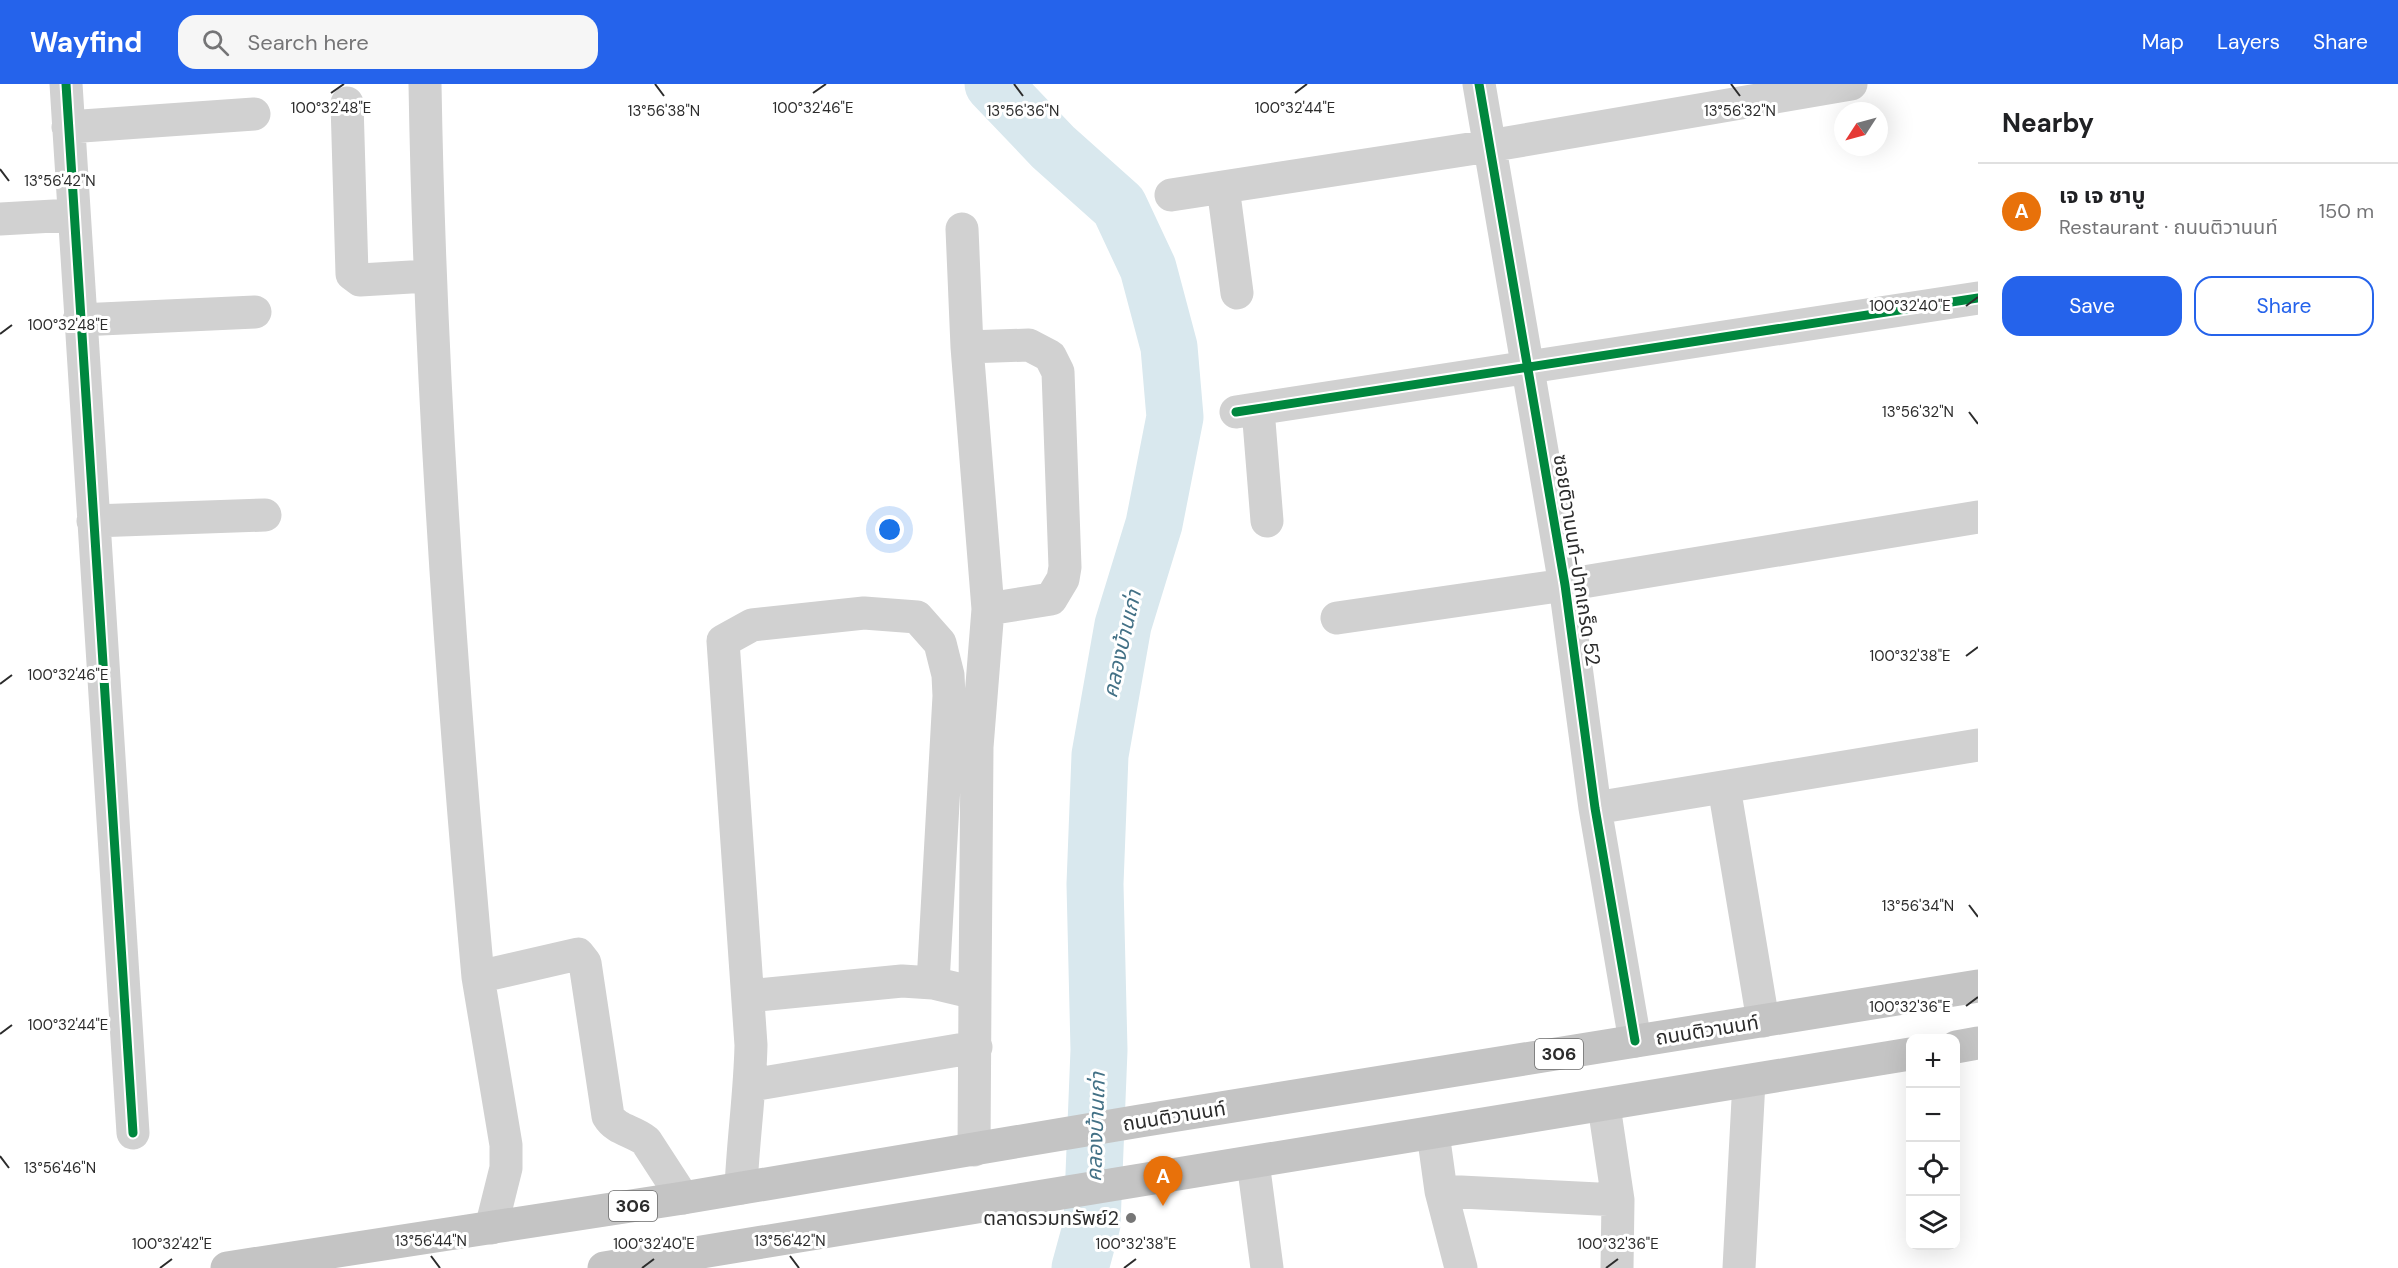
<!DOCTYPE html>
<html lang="en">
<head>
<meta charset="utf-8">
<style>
	:root { --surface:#fff; --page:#f6f6f6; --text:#202124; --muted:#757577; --line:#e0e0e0; --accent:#2563eb }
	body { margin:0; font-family:"DM Sans","Noto Sans Thai",sans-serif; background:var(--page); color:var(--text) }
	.controls { position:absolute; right:18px; bottom:18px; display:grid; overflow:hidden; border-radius:12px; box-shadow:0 6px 24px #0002 }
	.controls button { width:54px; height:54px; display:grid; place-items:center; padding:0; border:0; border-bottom:2px solid var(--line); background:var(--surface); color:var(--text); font:30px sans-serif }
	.compass { position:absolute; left:1834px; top:18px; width:54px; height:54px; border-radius:50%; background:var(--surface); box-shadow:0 6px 24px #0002; rotate:234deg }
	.you { position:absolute; left:890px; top:446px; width:21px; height:21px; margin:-15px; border:4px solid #fff; border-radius:50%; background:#1a73e8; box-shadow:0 0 0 9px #1a73e833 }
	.badge { display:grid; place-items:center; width:39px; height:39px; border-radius:50%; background:var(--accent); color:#fff; font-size:20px; font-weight:700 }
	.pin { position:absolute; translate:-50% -50px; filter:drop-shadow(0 2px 3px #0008) }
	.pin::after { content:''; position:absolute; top:32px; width:21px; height:18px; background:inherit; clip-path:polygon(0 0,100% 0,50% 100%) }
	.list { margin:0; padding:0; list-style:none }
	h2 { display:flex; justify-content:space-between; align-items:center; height:78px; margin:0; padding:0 24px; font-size:26px }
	h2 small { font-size:20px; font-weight:400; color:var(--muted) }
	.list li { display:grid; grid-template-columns:39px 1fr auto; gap:18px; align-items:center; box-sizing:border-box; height:96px; padding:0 24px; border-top:2px solid var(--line) }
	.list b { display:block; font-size:22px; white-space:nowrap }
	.list p { margin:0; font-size:20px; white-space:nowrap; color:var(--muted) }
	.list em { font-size:20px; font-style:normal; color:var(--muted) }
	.actions { display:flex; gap:12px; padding:18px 24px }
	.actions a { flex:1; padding:14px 0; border:2px solid var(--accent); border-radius:18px; text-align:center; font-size:21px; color:var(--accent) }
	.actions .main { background:var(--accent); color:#fff }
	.icon { flex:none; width:33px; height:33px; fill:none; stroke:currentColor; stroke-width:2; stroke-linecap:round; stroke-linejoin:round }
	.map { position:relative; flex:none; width:1978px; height:1184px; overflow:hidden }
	header { display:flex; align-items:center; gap:36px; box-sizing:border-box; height:84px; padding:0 30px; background:var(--accent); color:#fff }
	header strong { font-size:28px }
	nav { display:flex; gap:33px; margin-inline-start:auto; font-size:21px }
	.search { width:420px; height:54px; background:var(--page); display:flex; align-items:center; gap:15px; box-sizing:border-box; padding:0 21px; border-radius:18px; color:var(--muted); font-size:22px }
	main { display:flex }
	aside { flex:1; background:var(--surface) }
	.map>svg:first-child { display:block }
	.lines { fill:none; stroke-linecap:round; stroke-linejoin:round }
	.river { stroke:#d9e8ee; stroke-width:57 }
	.minor { stroke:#d1d1d1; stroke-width:33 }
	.major { stroke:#c4c4c4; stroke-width:33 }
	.cycleway-casing { stroke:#fff; stroke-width:13 }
	.cycleway { stroke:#00873e; stroke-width:9 }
	.ticks { fill:none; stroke:#2c2c2c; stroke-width:2 }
	.poi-dot { fill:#767676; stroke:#fff; stroke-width:2 }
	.labels { text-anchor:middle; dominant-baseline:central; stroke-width:6; stroke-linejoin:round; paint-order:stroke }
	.shield { fill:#fff; stroke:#6b6b6b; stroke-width:1.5 }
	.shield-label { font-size:18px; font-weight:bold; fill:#2c2c2c }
	.street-label { font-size:20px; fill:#2c2c2c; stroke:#fff }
	.poi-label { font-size:20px; fill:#2c2c2c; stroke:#fff; text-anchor:end }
	.water-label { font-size:21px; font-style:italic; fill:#437186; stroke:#fff }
	.ticks-label { font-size:15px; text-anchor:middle; fill:#2c2c2c; stroke:#fff; stroke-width:6; stroke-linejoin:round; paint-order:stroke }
</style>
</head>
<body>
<header>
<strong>Wayfind</strong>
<div class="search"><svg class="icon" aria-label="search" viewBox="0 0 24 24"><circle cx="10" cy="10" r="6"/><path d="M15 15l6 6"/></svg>Search here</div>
<nav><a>Map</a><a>Layers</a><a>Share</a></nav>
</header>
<main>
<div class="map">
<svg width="1978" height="1184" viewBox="0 0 1978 1184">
	<rect width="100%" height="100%" fill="#fff"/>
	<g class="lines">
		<path class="river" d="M993,0L1053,63L1119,122L1148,184L1169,263L1175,333L1154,440L1123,541L1100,671L1095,800L1099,966L1092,1140L1080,1184"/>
		<path class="minor" d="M66,0L133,1049
			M425,0C430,298 451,596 478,893
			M1479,0L1565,501L1595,724L1635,957
			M347,19L352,190L360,196L428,192
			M68,43L254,30
			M1223,103L1237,209
			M1171,111L1489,62L1851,0
			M0,135L72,131
			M962,145L967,263L988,525L977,663L975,909
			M79,236L255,228
			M967,263L1029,261L1050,272L1058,288L1065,483L1063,495L1051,515L988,525
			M1258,325L1267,437
			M1236,328L1978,214
			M93,437L265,431
			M1337,534L1565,501L1978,433
			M1724,703L1763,937
			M1595,724L1978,661
			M748,912L902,897L933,899L975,909L974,1066
			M751,1001L976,963
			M1433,1049L1441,1107L1618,1116L1604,1022
			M1253,1078L1267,1184
			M741,1104C743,1056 750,1009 751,961L723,557L752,541L864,529L917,533L940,559L948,591L949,612L933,899
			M1441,1107L1461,1184
			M491,1144L506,1084V1061L478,893L578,870L585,879L608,1032C617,1047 633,1046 646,1057L683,1114
			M1617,1184L1618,1116
			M1739,1184L1749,997"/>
		<path class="major" d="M1956,963L1978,959
			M227,1184L683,1114L1140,1037L1978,902
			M604,1184L1910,970"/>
		<g class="cycleway-casing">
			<path id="cycleway" d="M66,0L133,1049
				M1479,0L1565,501L1595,724L1635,957
				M1236,328L1978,214"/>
		</g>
		<use href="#cycleway" class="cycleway"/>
	</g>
	<path class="ticks" d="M655,0L664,12M1014,0L1023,12M1731,0L1740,12M331,9L344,0M813,9L826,0M1295,9L1307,0M0,85L9,97M1966,222L1978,213M0,250L12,241M1969,328L1978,340M1966,572L1978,563M0,600L12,591M1969,821L1978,833M1966,922L1978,913M0,950L12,941M0,1072L9,1084M431,1172L440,1184M790,1172L799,1184M160,1184L172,1175M642,1184L654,1175M1124,1184L1136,1175M1606,1184L1618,1175"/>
	<circle class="poi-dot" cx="1131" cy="1134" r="6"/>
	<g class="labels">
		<g class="shield">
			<rect x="1535" y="955" width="48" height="30" rx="4.5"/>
			<rect x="609" y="1107" width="48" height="30" rx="4.5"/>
		</g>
		<g class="shield-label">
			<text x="1559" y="970">306</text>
			<text x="633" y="1122">306</text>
		</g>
		<g class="street-label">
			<text transform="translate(1577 476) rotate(81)">ซอยติวานนท์-ปากเกร็ด 52</text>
			<text transform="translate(1707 946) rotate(-9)">ถนนติวานนท์</text>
			<text transform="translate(1174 1032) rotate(-9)">ถนนติวานนท์</text>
		</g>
		<g class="poi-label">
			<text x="1119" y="1134">ตลาดรวมทรัพย์2</text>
		</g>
		<g class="water-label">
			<text transform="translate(1122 560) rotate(-77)">คลองบ้านเก่า</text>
			<text transform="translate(1096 1043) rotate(-88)">คลองบ้านเก่า</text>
		</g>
	</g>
	<g class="ticks-label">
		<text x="331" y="29">100°32'48"E</text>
		<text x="813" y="29">100°32'46"E</text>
		<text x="1295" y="29">100°32'44"E</text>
		<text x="664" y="32">13°56'38"N</text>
		<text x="1023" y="32">13°56'36"N</text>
		<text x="1740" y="32">13°56'32"N</text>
		<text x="60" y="102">13°56'42"N</text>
		<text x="1910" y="227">100°32'40"E</text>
		<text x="68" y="246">100°32'48"E</text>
		<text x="1918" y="333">13°56'32"N</text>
		<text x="1910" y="577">100°32'38"E</text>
		<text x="68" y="596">100°32'46"E</text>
		<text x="1918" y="827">13°56'34"N</text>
		<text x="1910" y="928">100°32'36"E</text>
		<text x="68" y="946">100°32'44"E</text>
		<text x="60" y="1089">13°56'46"N</text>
		<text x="431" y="1162">13°56'44"N</text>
		<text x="790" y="1162">13°56'42"N</text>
		<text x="172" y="1165">100°32'42"E</text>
		<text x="654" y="1165">100°32'40"E</text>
		<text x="1136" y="1165">100°32'38"E</text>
		<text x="1618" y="1165">100°32'36"E</text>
	</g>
</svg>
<div class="controls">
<button>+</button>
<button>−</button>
<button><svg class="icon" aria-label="locate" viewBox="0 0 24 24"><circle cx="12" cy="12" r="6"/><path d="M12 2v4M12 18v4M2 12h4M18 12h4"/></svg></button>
<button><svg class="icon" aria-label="layers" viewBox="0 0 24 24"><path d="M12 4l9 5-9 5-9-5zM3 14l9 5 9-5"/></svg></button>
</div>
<svg class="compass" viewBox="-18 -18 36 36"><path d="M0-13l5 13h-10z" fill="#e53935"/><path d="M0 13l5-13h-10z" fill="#757577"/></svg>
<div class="you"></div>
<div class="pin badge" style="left:1163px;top:1122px;background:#e8710a">A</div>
</div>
<aside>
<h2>Nearby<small></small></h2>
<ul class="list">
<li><span class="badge" style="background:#e8710a">A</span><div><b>เจ เจ ชาบู</b><p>Restaurant · ถนนติวานนท์</p></div><em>150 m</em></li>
</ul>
<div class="actions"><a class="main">Save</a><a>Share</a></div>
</aside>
</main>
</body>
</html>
